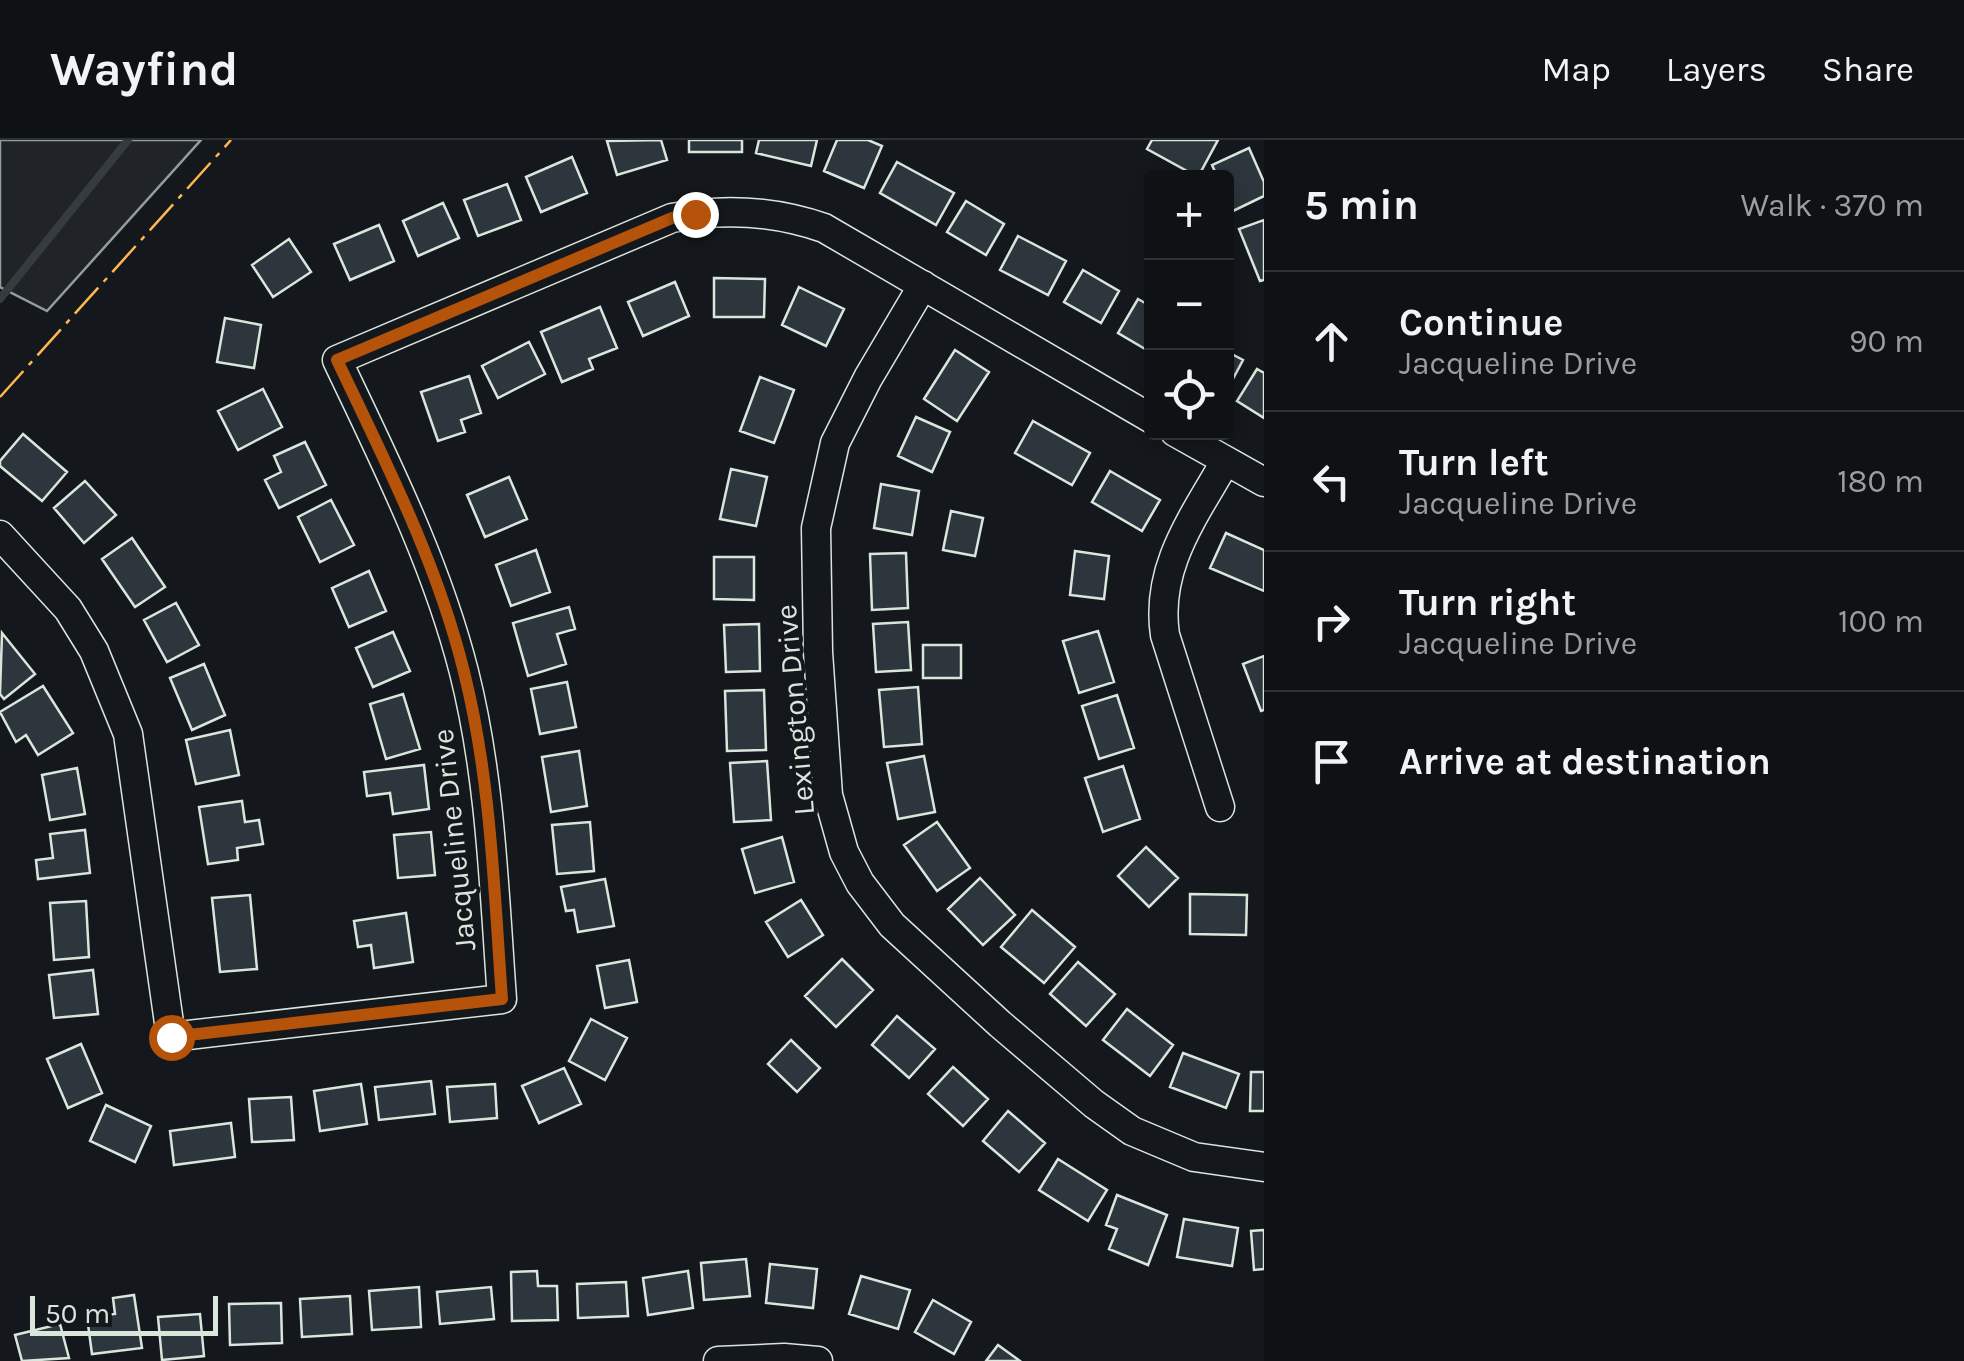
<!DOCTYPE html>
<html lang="en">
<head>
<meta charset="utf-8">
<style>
	:root { --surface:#0f1215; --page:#181b1e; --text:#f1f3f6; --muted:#9b9ea0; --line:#2f3234 }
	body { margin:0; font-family:Karla,sans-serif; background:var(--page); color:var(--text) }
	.controls { position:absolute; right:30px; top:30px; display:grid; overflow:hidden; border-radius:10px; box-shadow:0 5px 15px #0003 }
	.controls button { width:90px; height:90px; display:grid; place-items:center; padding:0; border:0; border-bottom:2px solid var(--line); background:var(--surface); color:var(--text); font:50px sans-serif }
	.scale { position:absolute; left:30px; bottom:25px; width:188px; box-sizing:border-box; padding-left:10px; border:5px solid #d8e6dc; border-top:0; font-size:28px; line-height:35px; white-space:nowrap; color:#d8e6dc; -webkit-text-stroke:8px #14181c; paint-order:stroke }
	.stop { position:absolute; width:30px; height:30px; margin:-22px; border:8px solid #b45309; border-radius:50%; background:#fff }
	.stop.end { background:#b45309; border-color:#fff; box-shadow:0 2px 10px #0008 }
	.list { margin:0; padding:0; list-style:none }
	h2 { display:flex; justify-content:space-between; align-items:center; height:130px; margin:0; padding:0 40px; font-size:42px }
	h2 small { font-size:32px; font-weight:400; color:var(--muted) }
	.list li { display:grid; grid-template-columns:65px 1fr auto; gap:30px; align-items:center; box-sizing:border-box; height:140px; padding:0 40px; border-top:2px solid var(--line) }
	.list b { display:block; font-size:38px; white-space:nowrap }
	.list p { margin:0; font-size:32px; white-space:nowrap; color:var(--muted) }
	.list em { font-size:32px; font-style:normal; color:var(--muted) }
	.icon { flex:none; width:55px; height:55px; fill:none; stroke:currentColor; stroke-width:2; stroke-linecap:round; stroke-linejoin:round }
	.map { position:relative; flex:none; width:1264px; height:1221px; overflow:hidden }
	header { display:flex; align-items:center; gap:60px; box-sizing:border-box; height:140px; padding:0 50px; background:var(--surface); border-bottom:2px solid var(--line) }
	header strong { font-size:48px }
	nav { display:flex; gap:55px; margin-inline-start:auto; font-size:35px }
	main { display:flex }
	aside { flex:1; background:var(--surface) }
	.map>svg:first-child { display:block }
	.green { fill:#202428; stroke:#939e99; stroke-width:2.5 }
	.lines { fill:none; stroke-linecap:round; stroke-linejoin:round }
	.stream { stroke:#363b3e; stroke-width:8 }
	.building { fill:#2c363c; stroke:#d8e6dc; stroke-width:2.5 }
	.minor-casing { stroke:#d8e6dc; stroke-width:31 }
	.minor { stroke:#14181c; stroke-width:28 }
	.power { stroke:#ffb74d; stroke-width:2.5; stroke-dasharray:35 8 5 8; stroke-linecap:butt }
	.route { stroke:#b45309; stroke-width:12 }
	.labels { text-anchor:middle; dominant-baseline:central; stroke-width:8; stroke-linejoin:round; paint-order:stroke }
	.street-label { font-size:30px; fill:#d8e6dc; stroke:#14181c }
</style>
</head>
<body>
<header>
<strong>Wayfind</strong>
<nav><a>Map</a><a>Layers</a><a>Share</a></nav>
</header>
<main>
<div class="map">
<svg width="1264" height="1221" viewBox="0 0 1264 1221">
	<rect width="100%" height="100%" fill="#14181c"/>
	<path class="green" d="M0,0H201L47,171L0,147Z"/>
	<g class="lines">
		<path class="stream" d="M0,159L128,0"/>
	</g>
	<path class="building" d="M661,0L667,20L617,35L607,1Z
		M689,0H742V12H689Z
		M759,0H817L811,26L756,13Z
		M837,0H868L882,6L864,48L824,31Z
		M1152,0H1218L1198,37L1147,9Z
		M1249,8L1264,42V56L1233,71L1226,56V38H1218L1212,25Z
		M572,17L587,53L541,72L526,37Z
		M897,22L954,53L936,85L880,53Z
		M507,44L521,80L478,96L464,60Z
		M966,61L1004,84L986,115L947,92Z
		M443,63L459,98L418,116L403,81Z
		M1264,80V140L1260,141L1239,89Z
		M379,85L394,121L350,140L334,104Z
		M1018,96L1066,121L1048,155L1000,130Z
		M289,99L311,132L273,157L252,125Z
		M1083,130L1119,151L1101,183L1064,162Z
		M714,138L765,139L764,177H714Z
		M675,142L689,176L643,196L628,162Z
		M799,147L844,169L826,206L782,185Z
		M1138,159L1152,167V213L1118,193Z
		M600,167L617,208L589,219L593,229L562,242L541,192Z
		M225,178L261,185L254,228L217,222Z
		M529,202L545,234L498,258L482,226Z
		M955,210L989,232L957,281L924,259Z
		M1226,211L1243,220L1226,252Z
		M1257,229L1264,233V278L1237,261Z
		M469,236L481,273L461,280L465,292L438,301L421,252Z
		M760,237L794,250L774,303L740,291Z
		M263,249L282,287L238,310L218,271Z
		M916,277L950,292L932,332L898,316Z
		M1033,281L1090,313L1072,345L1015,313Z
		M23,294L67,332L42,361L0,326V321Z
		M305,302L326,345L279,368L265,340L281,332L274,316Z
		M731,329L767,337L756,386L720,379Z
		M1110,331L1160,360L1142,391L1092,362Z
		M509,337L527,379L485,397L467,355Z
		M85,341L116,375L84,403L54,368Z
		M881,344L919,351L912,395L874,388Z
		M331,360L354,405L320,422L298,377Z
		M951,371L983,378L975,416L943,410Z
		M1226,393L1264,410V451L1210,428Z
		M132,398L165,447L135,467L102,419Z
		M536,410L550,452L511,466L496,425Z
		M1075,411L1109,416L1104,459L1070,455Z
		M906,413L908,468L872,470L870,414Z
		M714,417H754V460L714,459Z
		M369,431L386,471L349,487L332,448Z
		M176,463L199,505L167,522L144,480Z
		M569,467L575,489L557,494L566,524L528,536L513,483Z
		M908,482L911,530L876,532L873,484Z
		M759,484L760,531L726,532L724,485Z
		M1098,491L1114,542L1079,553L1063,501Z
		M393,492L410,531L373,547L356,508Z
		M2,493L35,534L4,559L0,554Z
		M923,505H961V538H923Z
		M1264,516V570L1261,571L1243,524Z
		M204,524L225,575L192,590L170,538Z
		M567,542L576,587L540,594L531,549Z
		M43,546L73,593L38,615L26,595L16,602L0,572Z
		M918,547L922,604L884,607L879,550Z
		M764,550L766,610L727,611L725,551Z
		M403,554L420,609L386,619L370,564Z
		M1117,555L1134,608L1099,619L1082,566Z
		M230,590L239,635L196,644L186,600Z
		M579,611L587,666L551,672L542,617Z
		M924,616L935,672L898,679L887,623Z
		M767,621L771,680L734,682L730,623Z
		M424,625L429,669L393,674L390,653L367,656L364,632Z
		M1123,626L1140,679L1103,692L1085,638Z
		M77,628L85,674L50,680L42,635Z
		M242,661L245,682L259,680L263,704L237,708L238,720L208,724L199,667Z
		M590,682L594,731L557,734L552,685Z
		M937,682L970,728L937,751L904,705Z
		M85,690L90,733L38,739L36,720L53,718L50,694Z
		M431,692L435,735L398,738L394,695Z
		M782,697L794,742L755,753L742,709Z
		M1146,707L1178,738L1149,767L1118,736Z
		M980,738L1015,775L983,805L948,769Z
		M605,739L614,786L578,792L574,770L566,771L561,747Z
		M1190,754L1247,755L1246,795L1190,794Z
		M250,755L257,829L220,832L212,758Z
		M801,760L823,795L788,817L766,782Z
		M86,761L89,817L54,820L50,763Z
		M1032,770L1075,807L1044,843L1001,807Z
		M406,773L413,822L374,828L371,805L358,807L354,781Z
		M842,819L873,850L836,887L805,856Z
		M629,820L637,862L605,868L597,826Z
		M1078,822L1115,854L1086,886L1050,854Z
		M93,830L98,874L54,878L49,835Z
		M1127,869L1173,905L1150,936L1103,900Z
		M897,876L935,909L909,938L872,905Z
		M591,879L627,898L605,940L569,921Z
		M791,900L820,928L797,952L768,924Z
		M81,904L102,953L68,968L47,919Z
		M1183,913L1239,934L1226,968L1170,947Z
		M953,927L988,959L963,986L928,954Z
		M564,928L581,964L539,983L522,946Z
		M1251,932H1264V971H1250Z
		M431,941L435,974L379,980L375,947Z
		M361,944L367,984L320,991L314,951Z
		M495,944L497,978L450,982L447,947Z
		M291,957L294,1000L252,1002L249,959Z
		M106,965L151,986L135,1022L90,1001Z
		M1008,971L1045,1003L1019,1032L983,1001Z
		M231,983L235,1017L174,1025L170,991Z
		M1058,1019L1107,1050L1088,1081L1039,1050Z
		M1117,1055L1167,1075L1148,1125L1109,1109L1117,1089L1106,1085Z
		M1184,1079L1238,1088L1232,1126L1177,1117Z
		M1264,1090V1129L1254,1130L1251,1091Z
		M746,1119L750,1156L704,1160L701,1123Z
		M770,1124L817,1129L813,1168L766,1163Z
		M537,1131L538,1146H557L558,1180L512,1181L511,1132Z
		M688,1131L693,1168L648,1175L643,1138Z
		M861,1136L910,1150L898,1189L849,1174Z
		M626,1142L628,1176L578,1178L577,1144Z
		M419,1147L421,1187L372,1190L369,1151Z
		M491,1147L494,1179L440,1184L437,1152Z
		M134,1155L142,1208L92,1214L87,1177L115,1174L113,1158Z
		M350,1156L352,1194L302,1197L300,1159Z
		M933,1160L971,1182L954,1214L915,1192Z
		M281,1163L282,1203L230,1205L229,1164Z
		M200,1174L204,1216L162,1220L158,1177Z
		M60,1184L69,1218L22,1221L15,1195Z
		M998,1205L1020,1221H986Z"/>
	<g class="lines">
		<g class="minor-casing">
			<path id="minor" d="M923,145L868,238L835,303L816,388L818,512L828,655L844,712L860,743L892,785L1000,884L1094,964L1132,991L1194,1017L1264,1027
				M1175,292L1264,342
				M0,395L68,469L94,511L128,594L171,897L502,859C494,750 491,639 464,532C436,422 385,321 337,220L672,78C723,68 775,71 824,88L1152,279
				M1220,667L1165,495C1155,428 1193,378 1225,322
				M718,1221L784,1218L818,1221"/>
		</g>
		<use href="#minor" class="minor"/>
		<path class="power" d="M0,257L231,0"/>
	</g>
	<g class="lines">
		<path class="route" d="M171,897L502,859C494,750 491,639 464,532C437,422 385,321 337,220L672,78L695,74"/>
	</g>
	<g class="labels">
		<g class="street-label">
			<text transform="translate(795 570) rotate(-95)">Lexington Drive</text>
			<text transform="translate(454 700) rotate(-96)">Jacqueline Drive</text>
		</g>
	</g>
</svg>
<div class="controls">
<button>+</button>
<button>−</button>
<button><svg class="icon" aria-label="locate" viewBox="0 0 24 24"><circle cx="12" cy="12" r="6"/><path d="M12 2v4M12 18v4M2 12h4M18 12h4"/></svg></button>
</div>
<div class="scale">50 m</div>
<div class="stop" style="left:171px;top:897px"></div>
<div class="stop end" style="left:695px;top:74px"></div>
</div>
<aside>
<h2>5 min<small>Walk · 370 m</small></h2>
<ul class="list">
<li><svg class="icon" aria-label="ahead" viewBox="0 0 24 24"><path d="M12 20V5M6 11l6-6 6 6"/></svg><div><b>Continue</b><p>Jacqueline Drive</p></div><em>90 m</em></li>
<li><svg class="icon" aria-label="left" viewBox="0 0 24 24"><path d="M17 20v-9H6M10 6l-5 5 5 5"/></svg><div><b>Turn left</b><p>Jacqueline Drive</p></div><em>180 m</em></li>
<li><svg class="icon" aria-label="right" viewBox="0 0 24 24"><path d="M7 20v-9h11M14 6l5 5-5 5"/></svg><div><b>Turn right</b><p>Jacqueline Drive</p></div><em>100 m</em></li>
<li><svg class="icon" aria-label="arrive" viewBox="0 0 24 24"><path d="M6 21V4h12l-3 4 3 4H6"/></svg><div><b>Arrive at destination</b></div></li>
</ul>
</aside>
</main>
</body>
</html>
